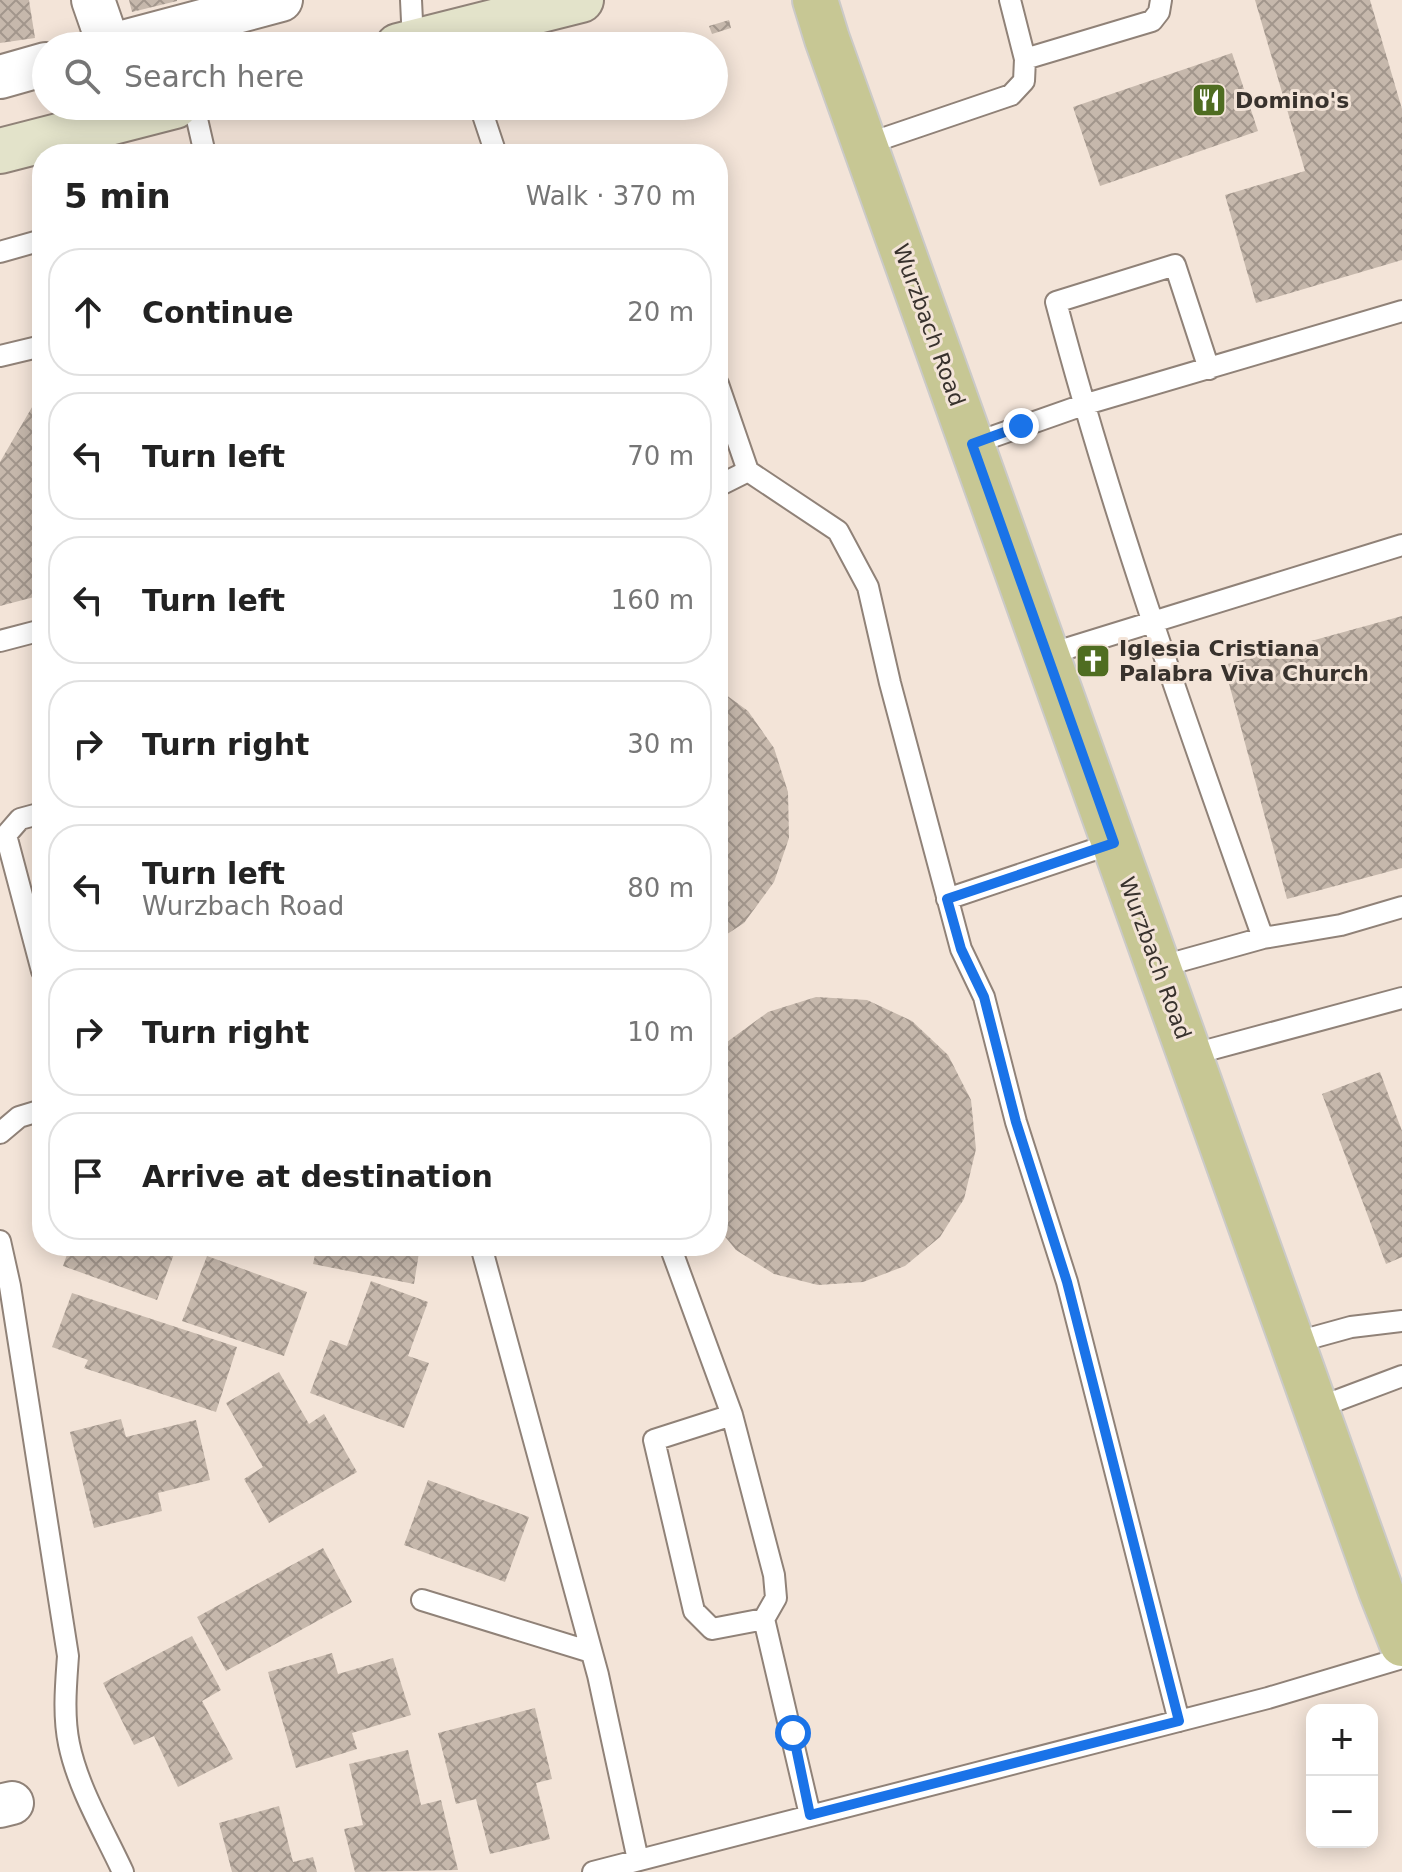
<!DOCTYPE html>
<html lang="en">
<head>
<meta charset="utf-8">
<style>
	:root { --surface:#fff; --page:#f2f2f2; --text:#222; --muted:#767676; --line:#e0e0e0 }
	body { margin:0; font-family:"DejaVu Sans",sans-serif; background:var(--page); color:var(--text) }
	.controls { position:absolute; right:24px; bottom:24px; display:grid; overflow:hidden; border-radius:16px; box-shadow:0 4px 20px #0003 }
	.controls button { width:72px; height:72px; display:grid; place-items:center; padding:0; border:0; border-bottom:2px solid var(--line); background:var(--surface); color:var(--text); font:40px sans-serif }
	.stop { position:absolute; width:24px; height:24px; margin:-18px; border:6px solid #1a73e8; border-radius:50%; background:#fff }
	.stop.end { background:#1a73e8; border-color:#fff; box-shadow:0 2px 8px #0008 }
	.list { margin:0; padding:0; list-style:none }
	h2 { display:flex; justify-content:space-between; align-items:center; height:104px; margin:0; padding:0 32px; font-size:34px }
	h2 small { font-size:26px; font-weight:400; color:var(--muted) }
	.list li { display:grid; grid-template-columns:52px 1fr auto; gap:24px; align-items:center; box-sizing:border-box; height:128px; margin:0 16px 16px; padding:0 16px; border:2px solid var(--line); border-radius:32px }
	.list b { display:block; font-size:30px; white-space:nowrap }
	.list p { margin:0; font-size:26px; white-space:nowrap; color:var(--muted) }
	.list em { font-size:26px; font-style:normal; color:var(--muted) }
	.icon { flex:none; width:44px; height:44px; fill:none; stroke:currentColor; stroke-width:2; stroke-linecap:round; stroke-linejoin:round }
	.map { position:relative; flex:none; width:1402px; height:1872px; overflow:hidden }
	.search { position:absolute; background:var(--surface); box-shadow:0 4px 20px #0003; left:32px; top:32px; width:696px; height:88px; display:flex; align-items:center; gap:20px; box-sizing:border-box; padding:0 28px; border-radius:44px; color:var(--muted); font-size:30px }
	.panel { position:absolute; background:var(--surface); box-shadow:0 4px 20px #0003; left:32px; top:144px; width:696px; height:1112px; border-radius:32px }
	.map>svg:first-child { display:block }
	.building { fill:url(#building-cross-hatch) }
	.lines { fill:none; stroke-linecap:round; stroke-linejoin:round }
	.lane-casing { stroke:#908278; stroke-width:24 }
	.street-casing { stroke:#908278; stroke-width:46 }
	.secondary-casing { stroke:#908278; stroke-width:48 }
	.primary-casing { stroke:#cbcac8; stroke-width:48 }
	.lane { stroke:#fff; stroke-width:20 }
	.street { stroke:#fff; stroke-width:42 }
	.secondary { stroke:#e3e3ca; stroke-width:44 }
	.primary { stroke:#c7c794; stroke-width:44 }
	.route { stroke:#1a73e8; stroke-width:10 }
	.labels { text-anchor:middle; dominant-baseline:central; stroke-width:6; stroke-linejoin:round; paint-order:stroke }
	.poi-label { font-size:22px; font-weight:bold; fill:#38322d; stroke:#f3e4d8; text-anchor:start }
	.street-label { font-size:22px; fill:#38322d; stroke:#f3e4d8 }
</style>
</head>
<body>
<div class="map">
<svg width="1402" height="1872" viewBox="0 0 1402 1872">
	<defs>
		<pattern id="building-cross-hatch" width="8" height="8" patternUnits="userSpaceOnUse" patternTransform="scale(2)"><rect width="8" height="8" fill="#c6b8ac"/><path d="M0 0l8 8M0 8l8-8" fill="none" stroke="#a2968c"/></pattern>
	</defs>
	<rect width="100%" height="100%" fill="#f3e4d8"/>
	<path class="building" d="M0,0H29L35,38L0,43Z
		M129,0H177V1L132,12Z
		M1255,0H1370L1402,109V260L1256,303L1225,195L1305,171Z
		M729,20L731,28L712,34L709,26Z
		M1232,53L1258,131L1100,186L1073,107Z
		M42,390V595L0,606V462Z
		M1402,616V868L1287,899L1224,665Z
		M718,689L748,711L774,748L788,792L789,838L774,882L744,923L718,940Z
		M816,997L867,1000L912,1021L948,1055L971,1100L976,1149L964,1199L940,1237L905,1266L863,1282L818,1285L774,1274L736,1250L718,1228V1056L727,1042L768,1012Z
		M1380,1072L1402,1131V1257L1386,1264L1322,1094Z
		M70,1246H177L157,1300L63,1266Z
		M317,1246H420L414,1284L313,1264Z
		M207,1256L307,1292L284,1356L182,1321Z
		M371,1281L428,1302L408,1356L429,1363L404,1428L310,1393L330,1340L347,1346Z
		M72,1293L237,1347L216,1412L84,1368L88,1360L52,1347Z
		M279,1372L309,1424L324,1414L357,1472L269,1523L244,1479L263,1467L226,1403Z
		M121,1419L126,1437L196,1420L210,1480L158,1493L162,1511L94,1528L70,1432Z
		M428,1480L529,1517L505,1582L404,1545Z
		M323,1548L352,1602L226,1671L197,1617Z
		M192,1636L221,1690L202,1701L233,1759L178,1787L154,1736L134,1745L103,1683Z
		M332,1653L338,1674L393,1658L411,1715L352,1733L357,1749L296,1768L268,1672Z
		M535,1708L552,1779L536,1783L550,1839L490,1854L476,1799L456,1804L438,1733Z
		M408,1750L421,1805L441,1800L458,1870L355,1872L344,1829L363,1825L349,1764Z
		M279,1806L293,1862L313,1857L317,1872H232L219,1823Z"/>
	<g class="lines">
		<g class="lane-casing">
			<path id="lane" d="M411,0L413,42
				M1025,59L1152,21L1159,12L1161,0
				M194,106L205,154
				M480,106L496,154
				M864,145L1011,95L1024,81L1025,59L1010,0
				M0,252L42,240
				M0,356L42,346
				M718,384L748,471L838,531L868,587L890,683L961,949L984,997L1016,1122L1067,1282L1179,1721
				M972,444L1083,405L1402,311
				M718,486L748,471
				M0,641L42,630
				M1046,655L1402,545
				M42,813L20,819L6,835L42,971
				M947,899L1114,843
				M1263,938L1341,925L1402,907
				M1159,967L1263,938C1188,727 1113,518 1056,302L1175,265L1209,369
				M1190,1055L1402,998
				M0,1133L19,1117L42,1110
				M0,1241L10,1286L68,1656C66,1684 63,1715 69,1744C78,1788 104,1831 123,1872
				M481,1246L598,1675L638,1860
				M670,1246L732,1415
				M1293,1343L1351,1327L1402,1321
				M1317,1408L1402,1376
				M422,1600L591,1652
				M764,1619L712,1629L694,1611L654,1440L732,1415L774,1575L776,1598L764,1619L810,1815
				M593,1872L1268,1698L1402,1658"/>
		</g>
		<g class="street-casing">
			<path id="street" d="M93,0L109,46
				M108,46L281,0
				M0,77L46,64
				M0,1806L12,1803"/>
		</g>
		<g class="secondary-casing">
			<path id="secondary" d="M398,46L581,0
				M0,151L175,106"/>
		</g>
		<g class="primary-casing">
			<path id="primary" d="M815,0L827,39L1381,1591L1402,1644"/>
		</g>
		<use href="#lane" class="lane"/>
		<use href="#street" class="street"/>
		<use href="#secondary" class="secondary"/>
		<use href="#primary" class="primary"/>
	</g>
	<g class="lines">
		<path class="route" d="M793,1733L810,1815L1179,1721L1067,1282L1016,1122L984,997L961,949L947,899L1114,843L972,444L1021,426"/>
	</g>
	<defs>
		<g id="restaurant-square" transform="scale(1.8)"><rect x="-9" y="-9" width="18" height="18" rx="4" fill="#4f6d21" stroke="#f3e4d8"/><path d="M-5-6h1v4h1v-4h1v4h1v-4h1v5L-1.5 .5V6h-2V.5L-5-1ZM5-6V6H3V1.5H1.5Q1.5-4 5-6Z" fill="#fff"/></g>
		<g id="church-square" transform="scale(1.8)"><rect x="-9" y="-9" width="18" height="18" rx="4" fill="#4f6d21" stroke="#f3e4d8"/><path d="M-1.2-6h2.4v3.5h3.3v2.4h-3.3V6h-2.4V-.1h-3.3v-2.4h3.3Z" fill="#fff"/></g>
	</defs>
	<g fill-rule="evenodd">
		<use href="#restaurant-square" x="1209" y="100"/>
		<use href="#church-square" x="1093" y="661"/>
	</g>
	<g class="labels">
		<g class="poi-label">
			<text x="1235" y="100">Domino's</text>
			<text x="1119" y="648">Iglesia Cristiana<tspan x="1119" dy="25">Palabra Viva Church</tspan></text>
		</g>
		<g class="street-label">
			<text transform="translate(929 325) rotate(70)">Wurzbach Road</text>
			<text transform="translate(1155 958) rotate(70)">Wurzbach Road</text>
		</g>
	</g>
</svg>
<div class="controls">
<button>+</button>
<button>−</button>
</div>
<div class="stop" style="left:793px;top:1733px"></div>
<div class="stop end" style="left:1021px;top:426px"></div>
<div class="search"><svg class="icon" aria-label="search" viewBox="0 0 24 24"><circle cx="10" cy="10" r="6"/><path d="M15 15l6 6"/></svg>Search here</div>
<section class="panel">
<h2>5 min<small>Walk · 370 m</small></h2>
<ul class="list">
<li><svg class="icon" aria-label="ahead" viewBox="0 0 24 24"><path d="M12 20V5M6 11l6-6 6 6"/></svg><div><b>Continue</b></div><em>20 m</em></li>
<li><svg class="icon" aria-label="left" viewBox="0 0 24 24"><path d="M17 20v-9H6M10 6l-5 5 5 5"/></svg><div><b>Turn left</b></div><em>70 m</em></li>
<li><svg class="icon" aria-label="left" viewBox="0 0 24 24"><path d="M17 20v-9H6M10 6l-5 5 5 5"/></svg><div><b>Turn left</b></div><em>160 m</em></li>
<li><svg class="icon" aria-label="right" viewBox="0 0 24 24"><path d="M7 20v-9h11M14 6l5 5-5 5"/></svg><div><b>Turn right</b></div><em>30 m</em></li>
<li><svg class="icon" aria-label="left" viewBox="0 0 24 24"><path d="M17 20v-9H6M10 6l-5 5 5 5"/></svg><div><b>Turn left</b><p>Wurzbach Road</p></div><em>80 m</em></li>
<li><svg class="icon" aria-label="right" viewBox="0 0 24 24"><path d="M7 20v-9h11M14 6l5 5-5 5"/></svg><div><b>Turn right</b></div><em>10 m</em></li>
<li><svg class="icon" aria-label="arrive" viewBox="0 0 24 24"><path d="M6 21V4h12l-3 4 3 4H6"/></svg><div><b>Arrive at destination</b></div></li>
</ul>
</section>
</div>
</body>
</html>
